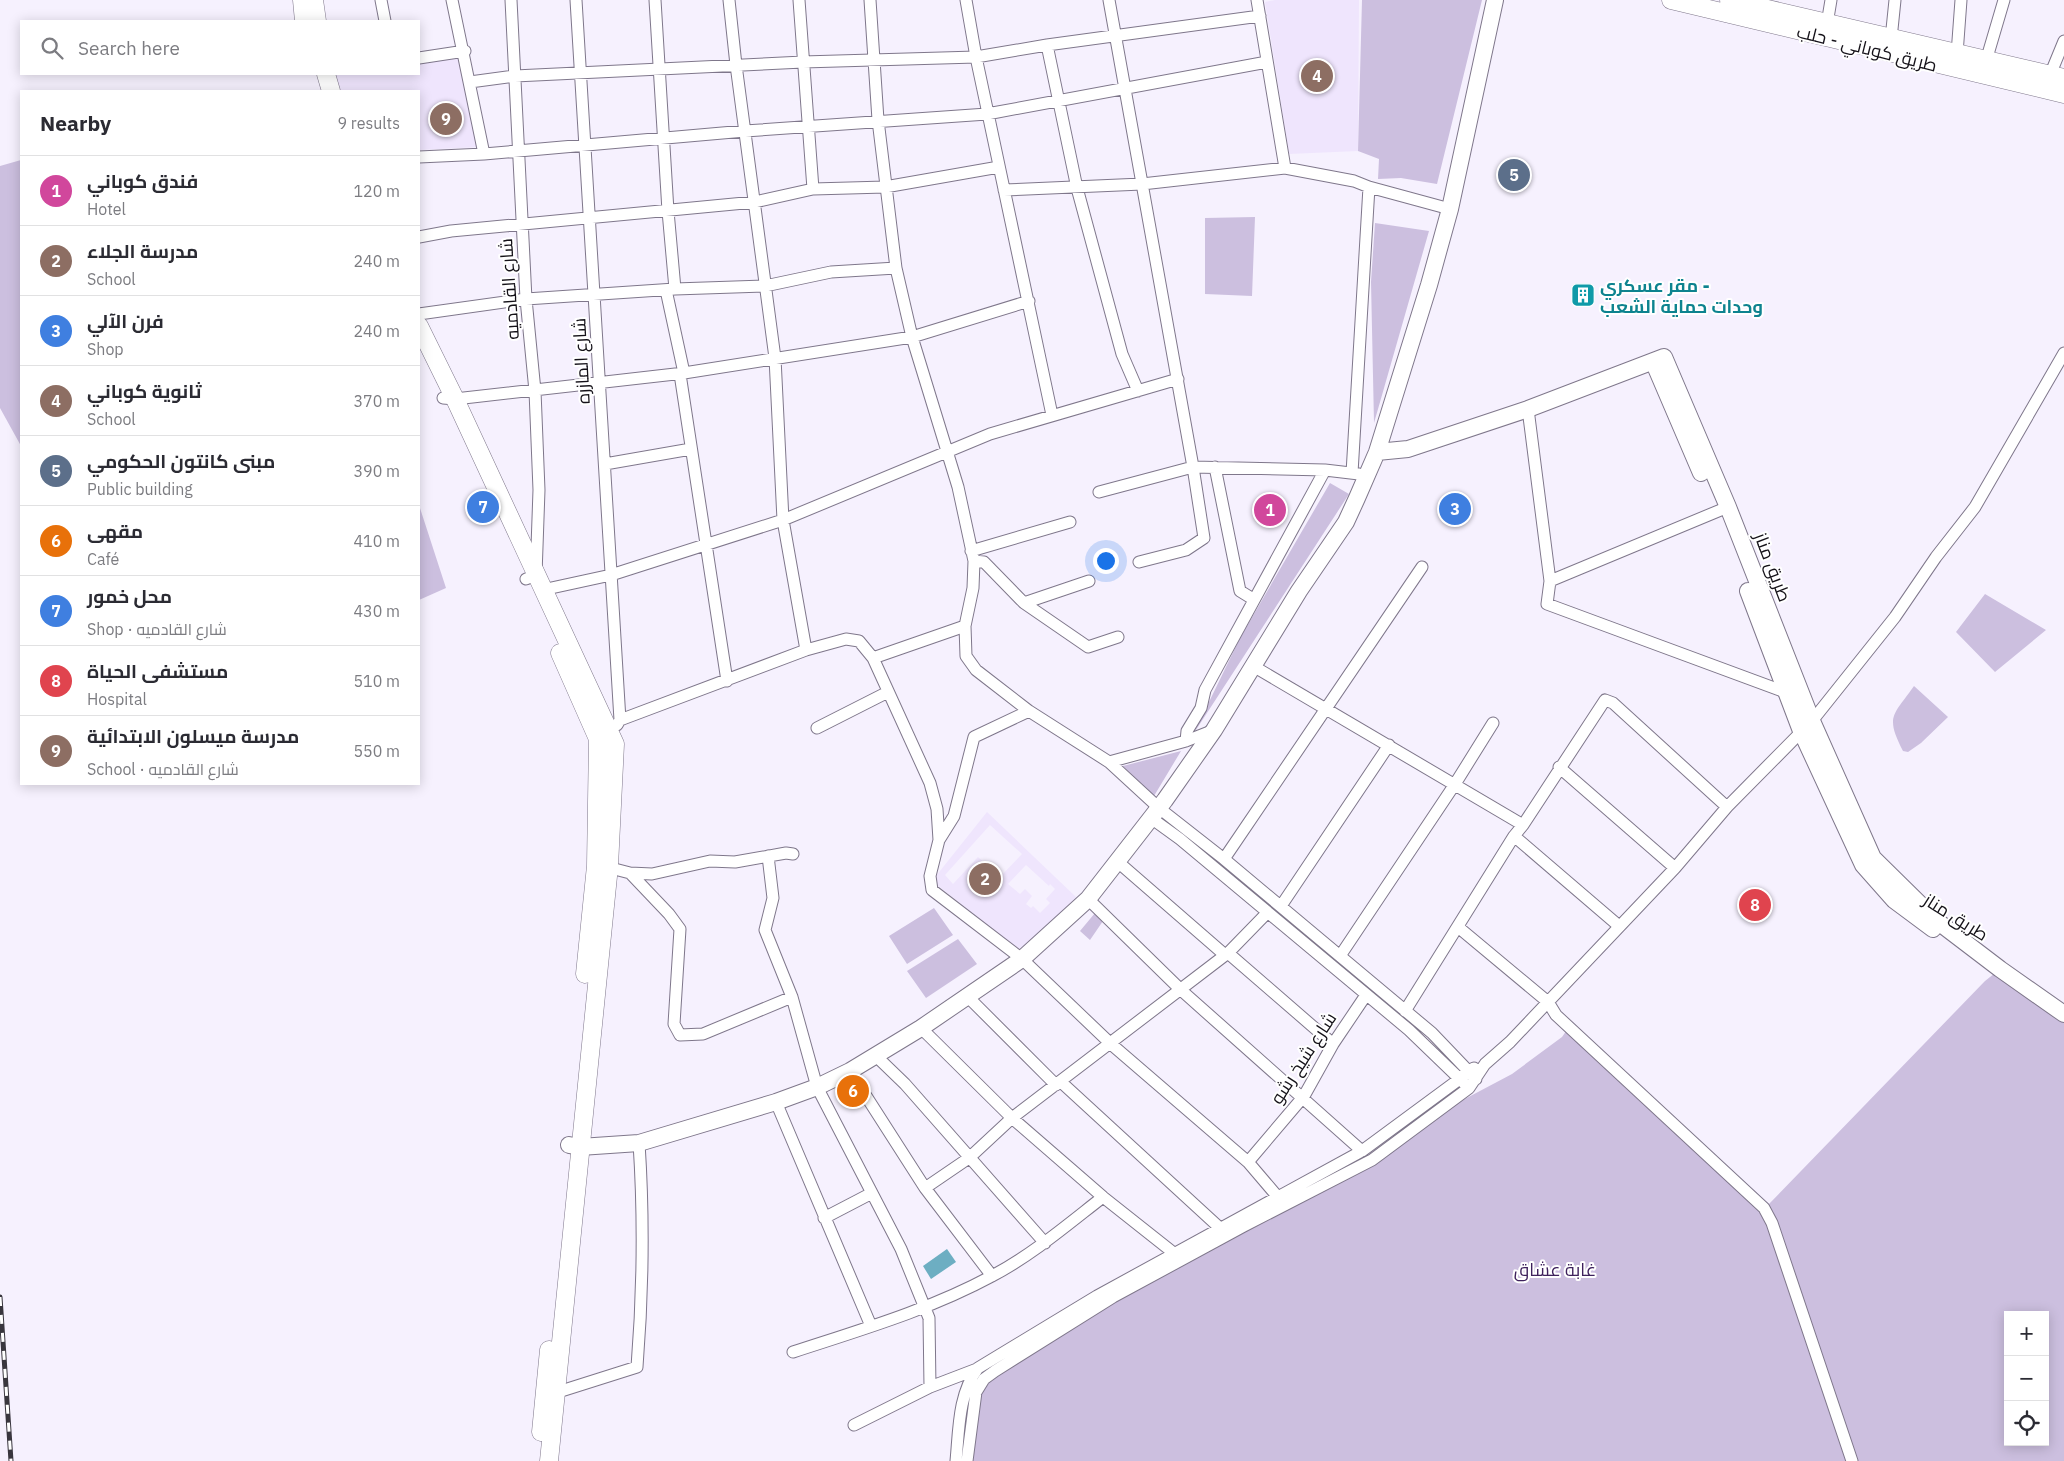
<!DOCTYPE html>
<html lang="en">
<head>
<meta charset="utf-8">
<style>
	:root { --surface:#fff; --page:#f7f7f7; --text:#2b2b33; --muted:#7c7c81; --line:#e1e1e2; --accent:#1a73e8 }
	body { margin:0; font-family:"IBM Plex Sans",Cairo,sans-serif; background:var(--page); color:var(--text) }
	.controls { position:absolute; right:15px; bottom:15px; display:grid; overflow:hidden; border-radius:0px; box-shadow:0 2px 12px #0003 }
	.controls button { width:45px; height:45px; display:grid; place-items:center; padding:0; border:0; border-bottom:1px solid var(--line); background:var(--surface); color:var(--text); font:25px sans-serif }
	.you { position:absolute; left:1105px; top:560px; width:18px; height:18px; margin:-12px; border:4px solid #fff; border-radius:50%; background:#1a73e8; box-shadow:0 0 0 8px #1a73e833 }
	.badge { display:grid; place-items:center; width:32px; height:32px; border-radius:50%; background:var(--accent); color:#fff; font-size:16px; font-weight:700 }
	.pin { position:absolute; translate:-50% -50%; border:2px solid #fff; box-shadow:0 1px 5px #0006 }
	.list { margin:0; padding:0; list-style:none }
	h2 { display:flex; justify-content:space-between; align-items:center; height:65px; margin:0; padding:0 20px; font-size:21px }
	h2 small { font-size:16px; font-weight:400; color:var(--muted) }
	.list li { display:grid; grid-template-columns:32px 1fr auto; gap:15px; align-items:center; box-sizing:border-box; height:70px; padding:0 20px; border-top:1px solid var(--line) }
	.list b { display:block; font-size:19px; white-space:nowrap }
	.list p { margin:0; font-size:16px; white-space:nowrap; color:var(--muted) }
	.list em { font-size:16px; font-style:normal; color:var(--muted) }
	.icon { flex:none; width:28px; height:28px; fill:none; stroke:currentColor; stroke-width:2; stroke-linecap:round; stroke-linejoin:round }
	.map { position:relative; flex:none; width:2064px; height:1461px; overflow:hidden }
	.search { position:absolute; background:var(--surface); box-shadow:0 2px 12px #0003; left:20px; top:20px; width:400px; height:55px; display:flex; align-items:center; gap:12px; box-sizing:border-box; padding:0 18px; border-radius:0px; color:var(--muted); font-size:19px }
	.panel { position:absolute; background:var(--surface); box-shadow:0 2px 12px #0003; left:20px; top:90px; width:400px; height:695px; border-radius:0px }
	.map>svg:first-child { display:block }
	.built { fill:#efe5fd; fill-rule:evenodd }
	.green { fill:#ccbfdf; fill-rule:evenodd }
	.water { fill:#6daec2 }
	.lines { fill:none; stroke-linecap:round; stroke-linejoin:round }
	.minor-casing { stroke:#7f778b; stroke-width:13 }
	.secondary-casing { stroke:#7f778b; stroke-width:18 }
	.primary-casing { stroke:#7f778b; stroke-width:19 }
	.minor { stroke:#fff; stroke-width:11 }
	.secondary { stroke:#fff; stroke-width:16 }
	.primary { stroke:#fff; stroke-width:18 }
	.rail-casing { stroke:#39363e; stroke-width:5 }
	.rail { stroke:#fff; stroke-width:3; stroke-dasharray:9; stroke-linecap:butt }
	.labels { text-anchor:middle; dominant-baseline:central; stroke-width:4; stroke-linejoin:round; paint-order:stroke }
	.street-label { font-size:18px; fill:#141118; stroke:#fff }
	.culture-label { font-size:18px; font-weight:bold; fill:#0d838f; stroke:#fff; text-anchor:start }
	.park-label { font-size:18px; fill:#3e215c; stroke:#fff }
</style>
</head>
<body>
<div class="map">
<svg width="2064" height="1461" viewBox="0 0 2064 1461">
	<rect width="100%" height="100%" fill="#f6f1fe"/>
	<path class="built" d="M1275,0H1359L1358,151L1289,154L1265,2Z
		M462,57L478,147L419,150V91H338L333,75L419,74V63Z
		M987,812L1076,897L1038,937L1018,949L932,881ZM990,825L1022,854L1000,877L978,857L953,884L945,875ZM1026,865L1049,886L1050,884L1055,889L1046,899L1050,903L1040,913L1033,906L1031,908L1026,904L1032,896L1025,889L1020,894L1008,884Z"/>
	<path class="green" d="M1362,0H1482L1437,184L1401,178L1378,179L1379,159L1358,151Z
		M21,160V446L0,408V166Z
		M1255,217L1252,296L1205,294V218Z
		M1375,223L1429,231L1374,423L1371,282Z
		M1330,483L1349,494L1194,733L1240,638Z
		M419,505L446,588L419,600Z
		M1985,594L2046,630L1995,672L1956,632Z
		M1914,686L1948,717L1921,743L1908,752L1903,751C1885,716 1893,716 1914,686Z
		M1181,751L1154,796L1123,766Z
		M934,908L953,935L907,964L889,936Z
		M1095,913L1103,921L1090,940L1080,931Z
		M958,939L977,964L926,998L907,971Z
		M2000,969L2064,1014V1461H973L982,1384L1103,1305L1374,1162L1461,1101L1512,1074L1562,1037L1571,1024L1769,1204L1985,981ZM2008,1315H2045V1442H2008Z"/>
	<path class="water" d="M947,1249L956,1262L931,1279L923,1266Z"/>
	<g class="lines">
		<g class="minor-casing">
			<path id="minor" d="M381,0L385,21
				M452,0L484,154
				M511,0L526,299L535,391L539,490L536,575L526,579
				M576,0L620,720
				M655,0L668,211L675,289
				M729,0L736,65L775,358L783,520L806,650
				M799,0L813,189
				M870,0L878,120L896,268L912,337L958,487L974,561L973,588L965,626L966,656L976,670L1029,711L1109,762L1159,808L1224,859L1432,1033L1476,1079
				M966,0L976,57L1052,415
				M1109,0L1193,467L1204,538L1186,550L1139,562
				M1257,0L1285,168
				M1827,24L1831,0
				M1891,39L1895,0
				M1047,45L1077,188L1122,354L1138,391
				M1957,54L1961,0
				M419,58L465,51
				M1986,61L2004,0
				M2050,75L2064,41
				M470,82L515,76L803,62L976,57L1047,45L1260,16
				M419,157L484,154L745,131L987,114L1267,62
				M1369,187L1450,209
				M1004,190L1142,184L1285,168L1354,181L1369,187L1352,473
				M419,237L451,231L755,202L813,189L885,187L999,167
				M666,290L684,373
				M419,314L526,299L675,289L765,286L831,272L896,268
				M680,374L727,681
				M443,398L455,399L684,373L912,337L1029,301
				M1528,409L1550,581L1728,507
				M605,464L691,449
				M1215,467L1240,591L1253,599
				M1099,492L1193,467L1325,470L1359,474
				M971,551L1070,522
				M974,561L984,562L1024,603L1088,647L1118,637
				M1550,581L1547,604L1785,692L1791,691
				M542,590L611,575L783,520L990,434L1178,379
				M1024,603L1089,581
				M873,658L930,783L937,809L939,840L930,876L932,890L1022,959L1111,1044L1248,1162L1277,1196
				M1253,666L1523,825L1514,836L1619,926
				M617,725L620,720L806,650L846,639L859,641L873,658L965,626
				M817,728L888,692
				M1186,741L1187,731L1201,708L1205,690L1325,470
				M1109,762L1186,741L1214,730
				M1559,767L1675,868
				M1151,818L1180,839L1409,1030L1464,1083
				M1523,825L1605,700L1613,703L1727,807
				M939,840L954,816L974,737L1029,711
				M768,856L773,898L765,930L792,997L817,1087L901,1249L929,1318L930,1387L977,1369
				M1224,859L1422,567
				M1118,862L1225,955
				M603,866L630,873L652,874L710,861L735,862L786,853L793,854
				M630,873L669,914L680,929L674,1024L680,1035L703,1034L792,997
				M1088,899L1181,990L1362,1151
				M1281,906L1389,745
				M1458,927L1548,1002L1556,1015L1764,1208L1772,1223L1852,1461
				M1228,953L1333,1044
				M1340,956L1455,784L1493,723
				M966,995L1056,1085
				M1405,1011L1514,836
				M921,1028L1012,1118L1103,1197L1175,1254
				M876,1056L905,1084L1045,1243
				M850,1071L925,1188
				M1061,1082L1221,1229
				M776,1102L871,1326
				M1248,1162L1304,1096L1333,1044L1366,995
				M824,1218L872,1193
				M992,1276L925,1188L969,1158L1012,1118L1228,953L1267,913
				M793,1352C860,1330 929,1310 992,1276C1032,1255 1067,1225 1103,1197
				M558,1392L637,1367C643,1292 644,1218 639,1143
				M854,1425L930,1387
				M956,1461C959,1430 958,1394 978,1368L1097,1296L1362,1151L1461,1078L1468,1071L1474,1068
				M967,1461L976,1392L984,1379L995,1371L1113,1297L1244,1226L1372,1160L1469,1088L1485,1064L1510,1042L1675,868L1727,807L1812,721L1895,617L1936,557L1975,507L2064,353"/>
		</g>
		<g class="secondary-casing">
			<path id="secondary" d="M1653,361L1701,473
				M1377,452L1408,449L1528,409L1664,357L1728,507L1812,721L1873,858L1937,921L2000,969L2064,1014
				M1748,591L1801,731L1863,865L1894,900L1933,929
				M569,1145L580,1147L639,1143L776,1102L817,1087L850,1071L921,1028L1022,959L1088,899L1165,800L1214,730L1299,591L1346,522L1357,498L1377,452L1429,285L1450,209L1495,0"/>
		</g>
		<g class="primary-casing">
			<path id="primary" d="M302,0L304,21
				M314,0L317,21
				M1671,0L2064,94
				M1729,0L2064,78
				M326,74L331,91
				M419,326L455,399L615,744L609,866L549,1461
				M560,653L598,739L596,866L585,974
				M541,1432L549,1350"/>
		</g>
		<use href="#minor" class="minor"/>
		<use href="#secondary" class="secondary"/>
		<use href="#primary" class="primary"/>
		<g class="rail-casing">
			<path id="rail" d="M0,1297L11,1461"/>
		</g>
		<use href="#rail" class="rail"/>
	</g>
	<defs>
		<g id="building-square" transform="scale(1.25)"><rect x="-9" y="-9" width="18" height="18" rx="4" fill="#0f9aa8" stroke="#fff"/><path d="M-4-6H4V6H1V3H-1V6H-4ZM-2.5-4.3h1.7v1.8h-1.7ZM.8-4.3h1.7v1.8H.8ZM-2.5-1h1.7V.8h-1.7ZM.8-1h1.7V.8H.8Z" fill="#fff"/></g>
	</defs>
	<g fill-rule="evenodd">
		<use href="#building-square" x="1583" y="295"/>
	</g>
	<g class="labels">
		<g class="street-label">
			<text transform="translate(1867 48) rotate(14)">طريق كوباني - حلب</text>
			<text transform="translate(509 289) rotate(-94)">شارع القادميه</text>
			<text transform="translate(581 361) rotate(-93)">شارع المازره</text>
			<text transform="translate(1773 567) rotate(69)">طريق مناز</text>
			<text transform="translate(1956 917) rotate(32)">طريق مناز</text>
			<text transform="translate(1303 1058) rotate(-57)">شارع شيخ رشو</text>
		</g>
		<g class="culture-label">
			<text x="1600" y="285">مقر عسكري -<tspan x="1600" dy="21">وحدات حماية الشعب</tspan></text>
		</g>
		<g class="park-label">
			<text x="1555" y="1269">غابة عشاق</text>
		</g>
	</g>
</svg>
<div class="controls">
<button>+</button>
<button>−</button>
<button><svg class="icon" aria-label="locate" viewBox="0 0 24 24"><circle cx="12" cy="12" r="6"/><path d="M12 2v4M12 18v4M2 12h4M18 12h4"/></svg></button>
</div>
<div class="you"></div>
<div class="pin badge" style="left:1270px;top:510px;background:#d1479c">1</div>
<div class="pin badge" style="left:985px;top:879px;background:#8d6e63">2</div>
<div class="pin badge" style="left:1455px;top:509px;background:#3f7fe0">3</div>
<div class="pin badge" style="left:1317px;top:76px;background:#8d6e63">4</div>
<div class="pin badge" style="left:1514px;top:175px;background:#5c6f8a">5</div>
<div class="pin badge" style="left:853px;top:1091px;background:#e8710a">6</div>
<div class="pin badge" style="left:483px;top:507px;background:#3f7fe0">7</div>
<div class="pin badge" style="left:1755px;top:905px;background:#e0444e">8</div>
<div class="pin badge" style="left:446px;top:119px;background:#8d6e63">9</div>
<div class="search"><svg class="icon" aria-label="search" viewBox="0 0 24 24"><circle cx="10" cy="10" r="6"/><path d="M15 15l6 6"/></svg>Search here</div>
<section class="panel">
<h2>Nearby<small>9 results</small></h2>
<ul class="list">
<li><span class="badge" style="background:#d1479c">1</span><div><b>فندق كوباني</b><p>Hotel</p></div><em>120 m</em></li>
<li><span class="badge" style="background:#8d6e63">2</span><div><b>مدرسة الجلاء</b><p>School</p></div><em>240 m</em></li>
<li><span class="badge" style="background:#3f7fe0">3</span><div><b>فرن الآلي</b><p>Shop</p></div><em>240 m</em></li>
<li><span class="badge" style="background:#8d6e63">4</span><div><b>ثانوية كوباني</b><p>School</p></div><em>370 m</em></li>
<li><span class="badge" style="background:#5c6f8a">5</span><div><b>مبنى كانتون الحكومي</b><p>Public building</p></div><em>390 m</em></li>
<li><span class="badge" style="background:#e8710a">6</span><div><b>مقهى</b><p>Café</p></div><em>410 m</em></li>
<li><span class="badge" style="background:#3f7fe0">7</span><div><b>محل خمور</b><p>Shop · شارع القادميه</p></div><em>430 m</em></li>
<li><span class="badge" style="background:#e0444e">8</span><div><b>مستشفى الحياة</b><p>Hospital</p></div><em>510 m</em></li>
<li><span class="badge" style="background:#8d6e63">9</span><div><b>مدرسة ميسلون الابتدائية</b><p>School · شارع القادميه</p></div><em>550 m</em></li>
</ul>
</section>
</div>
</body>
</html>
